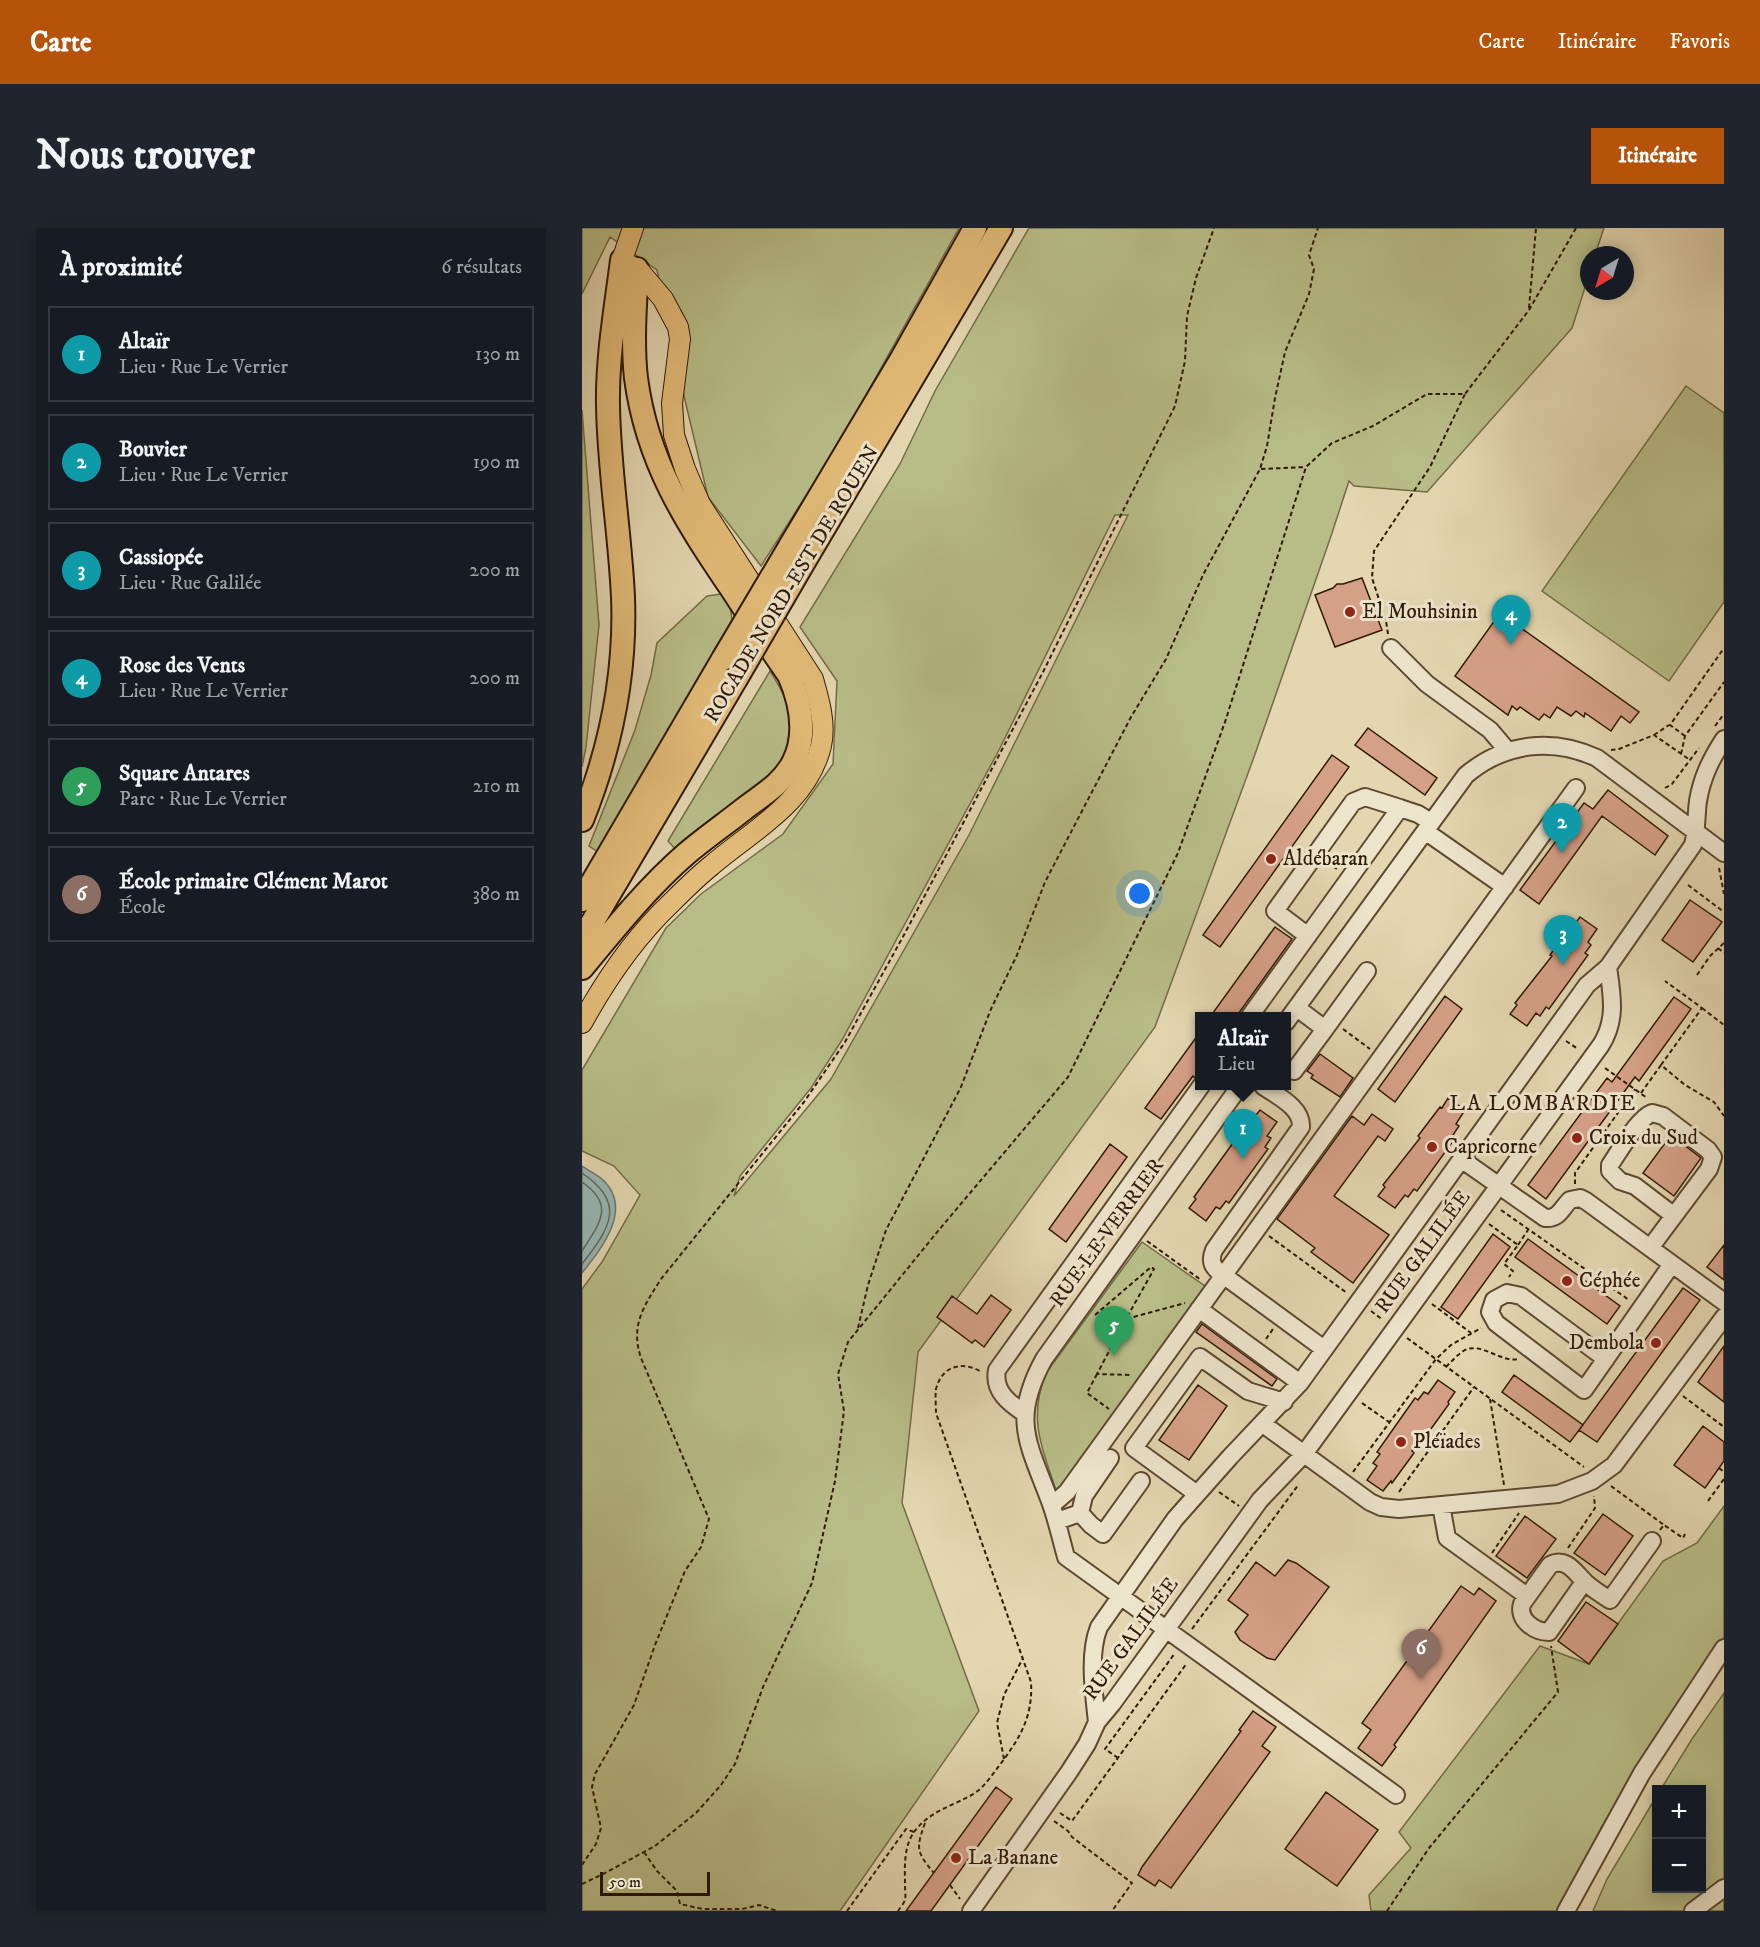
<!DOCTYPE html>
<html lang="fr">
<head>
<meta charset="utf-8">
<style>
	:root { --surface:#171b24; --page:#20242c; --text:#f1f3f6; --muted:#9ea1a6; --line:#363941; --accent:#b45309 }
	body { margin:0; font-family:"IM FELL DW Pica",serif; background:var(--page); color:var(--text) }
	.controls { position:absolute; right:18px; bottom:18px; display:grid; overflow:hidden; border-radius:0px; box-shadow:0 3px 15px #0003 }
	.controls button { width:54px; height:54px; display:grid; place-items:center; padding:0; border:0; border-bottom:2px solid var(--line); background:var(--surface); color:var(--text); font:30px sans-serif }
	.compass { position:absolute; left:998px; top:18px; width:54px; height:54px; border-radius:50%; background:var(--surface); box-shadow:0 3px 15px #0003; rotate:218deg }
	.scale { position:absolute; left:18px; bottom:15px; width:110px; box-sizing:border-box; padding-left:6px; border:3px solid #301a06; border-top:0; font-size:16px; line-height:21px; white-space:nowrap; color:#301a06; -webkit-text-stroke:4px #ede4cc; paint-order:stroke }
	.you { position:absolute; left:558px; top:666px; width:21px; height:21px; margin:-15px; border:4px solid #fff; border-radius:50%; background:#1a73e8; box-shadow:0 0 0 9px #1a73e833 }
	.badge { display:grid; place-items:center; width:39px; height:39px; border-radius:50%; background:var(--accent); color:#fff; font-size:20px; font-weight:700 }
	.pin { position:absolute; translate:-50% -50px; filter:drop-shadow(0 2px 3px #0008) }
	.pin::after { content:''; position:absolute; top:32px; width:21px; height:18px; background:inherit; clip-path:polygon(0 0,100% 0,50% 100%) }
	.popup { position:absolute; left:613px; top:784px; width:96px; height:78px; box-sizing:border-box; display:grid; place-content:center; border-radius:0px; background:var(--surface); filter:drop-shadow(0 2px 4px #0005); font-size:20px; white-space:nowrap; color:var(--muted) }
	.popup b { font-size:22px; color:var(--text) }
	.popup::after { content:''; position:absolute; left:50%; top:100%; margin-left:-12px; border:12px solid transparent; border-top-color:var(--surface) }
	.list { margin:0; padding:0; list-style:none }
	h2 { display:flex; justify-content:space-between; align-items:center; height:78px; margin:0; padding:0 24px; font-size:26px }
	h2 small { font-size:20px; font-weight:400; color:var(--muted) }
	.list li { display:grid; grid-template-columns:39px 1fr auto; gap:18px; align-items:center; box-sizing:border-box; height:96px; margin:0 12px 12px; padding:0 12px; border:2px solid var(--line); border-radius:0px }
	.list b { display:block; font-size:22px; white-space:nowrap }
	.list p { margin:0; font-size:20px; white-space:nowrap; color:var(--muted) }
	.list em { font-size:20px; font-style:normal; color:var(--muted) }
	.map { position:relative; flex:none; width:1142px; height:1683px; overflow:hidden; border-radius:0px }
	header { display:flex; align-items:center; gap:36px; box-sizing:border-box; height:84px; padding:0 30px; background:var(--accent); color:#fff }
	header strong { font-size:28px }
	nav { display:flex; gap:33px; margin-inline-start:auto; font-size:21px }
	.intro { display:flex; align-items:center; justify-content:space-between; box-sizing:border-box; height:144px; padding:0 36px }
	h1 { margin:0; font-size:42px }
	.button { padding:15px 27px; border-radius:0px; background:var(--accent); color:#fff; font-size:21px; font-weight:700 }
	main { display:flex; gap:36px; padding:0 36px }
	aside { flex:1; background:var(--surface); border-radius:0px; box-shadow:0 3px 15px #0003 }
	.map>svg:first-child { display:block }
	.green { fill:#b8bd88; stroke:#746c47; stroke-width:1.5; fill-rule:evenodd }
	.water { fill:#97b7b3; stroke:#6e786e; stroke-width:1.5 }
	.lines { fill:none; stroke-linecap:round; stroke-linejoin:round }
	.shore { stroke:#64685c; stroke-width:1.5 }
	.building { fill:#d5a088; stroke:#301a06; stroke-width:1.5 }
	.minor-casing { stroke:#5d4930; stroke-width:20 }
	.major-casing { stroke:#301a06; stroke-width:22 }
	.highway-casing { stroke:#301a06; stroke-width:26 }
	.path { stroke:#301a06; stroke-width:2; stroke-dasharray:4.5 3; stroke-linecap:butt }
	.minor { stroke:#ede4cc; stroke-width:16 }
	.major { stroke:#e2bb78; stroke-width:20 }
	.highway { stroke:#e2bb78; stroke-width:22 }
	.highway-bridge-casing { stroke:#301a06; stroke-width:26; stroke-linecap:butt }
	.highway-bridge { stroke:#e2bb78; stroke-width:22 }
	.poi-dot { fill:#8f2418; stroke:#ede4cc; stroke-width:2 }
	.labels { text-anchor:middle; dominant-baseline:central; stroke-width:6; stroke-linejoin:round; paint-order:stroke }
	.street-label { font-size:21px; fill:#301a06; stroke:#ede4cc }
	.poi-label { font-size:21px; fill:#301a06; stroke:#ede4cc; text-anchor:start }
	.neighbourhood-label { font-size:22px; letter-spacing:1.5px; fill:#301a06; stroke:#ede4cc }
</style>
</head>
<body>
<header>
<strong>Carte</strong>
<nav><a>Carte</a><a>Itinéraire</a><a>Favoris</a></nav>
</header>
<div class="intro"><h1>Nous trouver</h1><a class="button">Itinéraire</a></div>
<main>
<aside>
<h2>À proximité<small>6 résultats</small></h2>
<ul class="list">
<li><span class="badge" style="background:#0f9aa8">1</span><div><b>Altaïr</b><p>Lieu · Rue Le Verrier</p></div><em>130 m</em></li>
<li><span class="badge" style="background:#0f9aa8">2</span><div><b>Bouvier</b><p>Lieu · Rue Le Verrier</p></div><em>190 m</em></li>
<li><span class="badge" style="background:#0f9aa8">3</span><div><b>Cassiopée</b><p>Lieu · Rue Galilée</p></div><em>200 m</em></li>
<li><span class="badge" style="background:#0f9aa8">4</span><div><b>Rose des Vents</b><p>Lieu · Rue Le Verrier</p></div><em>200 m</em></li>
<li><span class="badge" style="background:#2e9e5b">5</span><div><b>Square Antares</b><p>Parc · Rue Le Verrier</p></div><em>210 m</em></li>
<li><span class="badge" style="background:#8d6e63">6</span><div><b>École primaire Clément Marot</b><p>École</p></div><em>380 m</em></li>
</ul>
</aside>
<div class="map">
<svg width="1142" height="1683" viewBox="0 0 1142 1683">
	<rect width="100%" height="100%" fill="#e3d6b0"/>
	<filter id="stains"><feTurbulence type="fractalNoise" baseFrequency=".00333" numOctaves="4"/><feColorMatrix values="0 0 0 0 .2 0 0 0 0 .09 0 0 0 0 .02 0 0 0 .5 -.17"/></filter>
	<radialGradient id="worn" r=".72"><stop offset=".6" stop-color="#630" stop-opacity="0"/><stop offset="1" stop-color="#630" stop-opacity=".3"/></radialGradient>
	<path class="green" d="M0,0H377L255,219L179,338L126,269L102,168L75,42L28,9L0,66Z
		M447,0H1022L1013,27H1007V47L990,100L845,264L772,258L767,253L748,311L672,529L573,799L336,1124L320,1275L397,1483L258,1683H0V1061L20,1034L58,967L32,938L0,923V842L84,700L119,666L201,606L251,536L255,453L218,399L318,236L353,163ZM533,287H546L387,607L249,851L152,968L158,948L229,860L260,812L416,524Z
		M1104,158L1142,185V374L1087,453L960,363Z
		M0,182L17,397L4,519L0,539Z
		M139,366L148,378L151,399L16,624L7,618L53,502L69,447L75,415L125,368Z
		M188,443C200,462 216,489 210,512C200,557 131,597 96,624L86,613Z
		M560,1014L633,1065L476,1268C461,1222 445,1193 464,1145Z
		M1142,1278V1410L1104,1464L1023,1593L975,1683H789L787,1667L829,1620L817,1604L958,1418L1007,1436L1081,1333L1115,1315Z
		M1142,1465V1683H1011L1025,1651L1074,1569V1660H1120V1562L1079,1561L1110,1511Z"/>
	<path class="water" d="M0,938C6,942 14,946 20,951C52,980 20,1020 0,1045Z"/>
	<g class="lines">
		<path class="shore" d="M0,945C45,975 28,1000 0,1036
			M0,954C34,977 17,996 0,1023"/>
	</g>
	<path class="building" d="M780,350L800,402L753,419L733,367L751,360L755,356H761Z
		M918,385L1057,484L1048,495L1039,488L1029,503L1003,485L1002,489L994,483L989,488L975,479L968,490L962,486L957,492L938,479L935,482L930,478L926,487L873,448Z
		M786,500L855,550L843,567L773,517Z
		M750,527L767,539L638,719L621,707Z
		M1026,562L1086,608L1073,627L1020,588L957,676L938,662L1002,575L1011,581Z
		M1108,672L1140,694L1111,734L1080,712Z
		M998,689L1015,701L1006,714L1009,717L1003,725L1006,727L967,781L964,779L958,788L954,785L945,798L928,786L935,777L933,775L970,728L968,727L990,696L992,697Z
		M693,699L710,711L654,789H628Z
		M863,768L880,781L813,874L796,861Z
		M1092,769L1109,781L1057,853L1053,849L964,971L946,957L1025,850L1030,854Z
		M618,804V844L613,850L611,848L579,891L563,880Z
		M738,826L771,850L758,869L729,850L731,847L725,843Z
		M866,870L883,882L874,896L877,898L871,907L874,909L835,963L832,961L826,969L823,967L813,980L796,968L803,959L801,957L838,910L836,908L858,879L860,880Z
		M678,882L695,894L685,908L689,910L683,919L686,921L647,975L644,973L638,981L634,979L624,993L607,980L614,971L612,969L669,890L671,891Z
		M790,886L811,901L803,913L796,908L752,968L807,1007L771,1055L729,1024L733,1020L695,991L770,888L782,897Z
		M1089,907L1119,930L1092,968L1061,945Z
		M528,916L545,929L484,1014L467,1001Z
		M911,1006L928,1019L876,1091L859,1079Z
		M946,1011L1038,1078L1025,1096L933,1029Z
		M1142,1017V1052L1125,1039Z
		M1101,1060L1118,1072L1015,1214L997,1202Z
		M409,1067L429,1082L402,1119L393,1112L390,1115L355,1089L370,1068L395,1086Z
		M620,1096L695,1151L690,1158L614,1104Z
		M1142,1118V1174L1116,1154Z
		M932,1147L1001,1197L988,1214L920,1164Z
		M856,1152L873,1164L866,1174L867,1176L846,1205L844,1204L830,1223L832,1225L810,1255L809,1253L801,1263L785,1252L795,1238L791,1235L798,1226L795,1224L833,1170L836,1172L842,1164L846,1166Z
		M616,1157L645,1178L607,1232L577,1212Z
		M1121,1198L1142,1214V1233L1123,1260L1092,1237Z
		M1021,1286L1051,1308L1023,1347L992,1325Z
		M943,1288L974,1311L945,1350L914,1328Z
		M706,1332L714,1335L747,1359L693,1432L685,1430L658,1412L653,1404L666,1387L646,1372L674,1334L693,1348Z
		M879,1358L892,1367L897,1360L914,1373L812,1517L814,1519L800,1538L776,1520L789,1502L780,1495Z
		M1004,1374L1036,1396L1007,1436L976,1413Z
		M671,1483L694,1499L680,1518L688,1524L589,1660L577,1652L573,1658L556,1647L560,1639L659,1503L657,1502Z
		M414,1559L430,1571L349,1683H324Z
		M744,1564L796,1602L755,1658L703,1621Z"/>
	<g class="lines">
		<g class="minor-casing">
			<path id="minor" d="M809,420L845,456L908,502L925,522
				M843,603L923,659
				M726,708L693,683L771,574L783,569L818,580
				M715,780L743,801L785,743
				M668,788L818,580L836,586L849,594
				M704,794L884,547C922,515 970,509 1015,530L1142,625
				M712,843L743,801
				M658,858L462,1131C428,1193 447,1216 469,1276C475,1293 479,1311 484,1329L814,1567
				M681,858C695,868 720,879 719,899L632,1022C627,1034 631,1040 641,1047L742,1121
				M879,931L963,990C977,991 979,981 988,972L998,970L1004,973L1142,1074
				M1068,1020L1127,941L1131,929L1126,922L1081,888L1070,885C1056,890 1037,924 1028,937V943L1038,953L1053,958L1091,987
				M617,1081L718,1155
				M1024,1131L939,1068L925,1065L912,1072L908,1084L914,1095L1002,1162L1090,1036
				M442,1185C427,1175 411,1163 415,1142L619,858
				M681,1196L788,1274L799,1279L817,1281L976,1266L1010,1253L1032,1237L1142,1089
				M615,1266L552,1220L618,1129L666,1163L702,1174
				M470,1277L485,1264L994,560
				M859,1277L865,1310L945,1368
				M498,1285L502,1268L528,1230
				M475,1293L498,1285L509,1297L521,1306L559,1253
				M1002,1354L967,1404C952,1404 935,1391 940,1376L968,1337C985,1328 994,1346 1004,1355C1011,1361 1020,1367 1028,1372L1070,1313
				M515,1494C512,1466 506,1426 517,1399L593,1291L648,1229L718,1155L1005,757L1026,739L1111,617C1115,602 1114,588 1116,573C1120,549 1129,531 1142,511
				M389,1683L487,1544L505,1516L515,1494L530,1476L678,1272L722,1226L1019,817C1035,792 1030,767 1026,739
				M984,1683L1060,1545L1142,1420
				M1111,1683L1142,1660"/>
		</g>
		<g class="major-casing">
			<path id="major" d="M0,795C24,751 53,709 90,674C103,661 116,648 130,637C171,602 225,575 239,518C244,496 237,472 231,451L118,276L103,241L92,207L90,175L98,111L96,99L81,71L59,45L40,32L51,0"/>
		</g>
		<g class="highway-casing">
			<path id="highway" d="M207,320L319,132L393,0
				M219,339L419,0
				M0,592C28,522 44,445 41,369C38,305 27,242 26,178C25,129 34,80 40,32
				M0,672L141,431
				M0,712L154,451
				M0,740C33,700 65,660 104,626C123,610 143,596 162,581C180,567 200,556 211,535C226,506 219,475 207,447C187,419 168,389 149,360C103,292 65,234 54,150C50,114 53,77 55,41"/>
		</g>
		<path class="path" d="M947,80L954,0
			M679,241L724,239
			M806,406L804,393L790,350L792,323L848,239L883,166
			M1133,498L1142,486
			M1072,507L1087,497
			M1103,508L1088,497L1142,420
			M1029,522L1037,521L1072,507L1108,532
			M1099,526L1103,508L1142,454
			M1083,560L1090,556L1117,520
			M745,634L755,641
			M1137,640L1142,666
			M1106,657L1142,684
			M1136,720L1142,725
			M1115,747L1128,728L1142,715
			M1120,780L1142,797
			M761,801L788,821
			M984,813L996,821
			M1079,837L1120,780L1083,753
			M1023,840L1065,870
			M1059,865L1079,837L1103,857L1132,874L1142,888
			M993,956V945L1053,861
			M919,982L1047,1072
			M907,996L936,1017L922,1036L931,1043L927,1049
			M687,1008L765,1065
			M565,1013L619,1052
			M936,1017L946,1002
			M850,1076L889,1105
			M789,1083L801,1092
			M513,1087L569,1039L572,1041L544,1091L603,1075
			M544,1091L515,1146L549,1147
			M276,1100L286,1057L304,1002L379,859L409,781L435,727L463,654L549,489L584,431L621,347L678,241L685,218L693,170L703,124L727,66L732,41L727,27L736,0
			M825,1110L1002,1239
			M684,1111L691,1101
			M864,1139C870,1133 876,1126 883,1122C900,1114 919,1135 936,1131
			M515,1146L505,1165L527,1181
			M1101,1168L1142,1199
			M908,1171L922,1257
			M780,1175L807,1194
			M1137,1240L1142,1244
			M771,1244L854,1131L869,1117L899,1100
			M1029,1258L1082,1297
			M637,1264L657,1278
			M817,1264L892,1159
			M1126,1273L1142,1251
			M1078,1302L1082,1297L1101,1310L1103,1306
			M986,1320L1013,1280L1012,1268
			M910,1325L937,1285
			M610,1401L717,1256
			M536,1530L523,1521L593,1425
			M422,1531L415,1495L422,1467L441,1430
			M478,1585L490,1593L605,1435
			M472,1593L486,1603L490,1609L550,1655L530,1683
			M343,1595C334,1620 334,1624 352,1645
			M62,1624L75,1643L95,1663L98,1676L121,1681H160L177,1677L195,1683
			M0,1637L14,1616L19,1600L10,1559L13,1546L52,1477L73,1417L103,1343L119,1319L127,1291L59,1130C48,1097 62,1078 79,1051L222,874L263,814L323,705L461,444L593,178L603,133L605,88L614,50L632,0
			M0,1656L23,1645L73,1618L114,1585L139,1557L153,1536L181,1459L230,1355L253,1253L262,1183L256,1146L266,1114L356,1003L486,849L596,625L643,494L724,239L750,215L791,198L845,166H883L947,82L994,0
			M368,1657L378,1671
			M265,1683L324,1601L332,1604
			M316,1683C318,1680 322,1675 323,1672C324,1668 323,1662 323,1658C323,1640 321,1620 332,1604C348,1582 372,1578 393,1565C403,1558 410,1547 417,1538C438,1510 451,1489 449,1454L354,1185C354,1178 353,1168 354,1161C360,1138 379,1133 398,1143
			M805,1683L847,1620L976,1464L969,1418"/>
		<use href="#minor" class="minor"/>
		<use href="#major" class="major"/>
		<use href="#highway" class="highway"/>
		<g class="highway-bridge-casing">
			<path id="highway-bridge" d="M141,431L207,320
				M154,451L219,339"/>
		</g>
		<use href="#highway-bridge" class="highway-bridge"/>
	</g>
	<g class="poi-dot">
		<circle cx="768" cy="384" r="6"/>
		<circle cx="689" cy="631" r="6"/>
		<circle cx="995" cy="910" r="6"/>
		<circle cx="850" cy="919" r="6"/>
		<circle cx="985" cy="1053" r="6"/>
		<circle cx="1074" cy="1115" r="6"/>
		<circle cx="819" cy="1214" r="6"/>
		<circle cx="374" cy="1630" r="6"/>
	</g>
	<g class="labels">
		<g class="street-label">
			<text transform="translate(210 356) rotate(-59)">ROCADE NORD-EST DE ROUEN</text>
			<text transform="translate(525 1005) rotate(-54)">RUE LE VERRIER</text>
			<text transform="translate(841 1024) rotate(-54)">RUE GALILÉE</text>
			<text transform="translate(549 1411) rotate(-54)">RUE GALILÉE</text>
		</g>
		<g class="poi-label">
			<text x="780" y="384">El Mouhsinin</text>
			<text x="701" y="631">Aldébaran</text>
			<text x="1007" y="910">Croix du Sud</text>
			<text x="862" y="919">Capricorne</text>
			<text x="997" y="1053">Céphée</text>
			<text x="1062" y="1115" text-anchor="end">Dembola</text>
			<text x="831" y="1214">Pléïades</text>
			<text x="386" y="1630">La Banane</text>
		</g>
		<g class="neighbourhood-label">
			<text x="961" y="875">LA LOMBARDIE</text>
		</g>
	</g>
	<rect width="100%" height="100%" filter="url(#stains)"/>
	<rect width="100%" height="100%" fill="url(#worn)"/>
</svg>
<div class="controls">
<button>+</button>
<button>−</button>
</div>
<svg class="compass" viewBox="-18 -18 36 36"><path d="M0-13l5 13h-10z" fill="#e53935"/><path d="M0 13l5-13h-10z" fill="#9ea1a6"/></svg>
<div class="scale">50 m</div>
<div class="you"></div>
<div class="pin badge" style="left:661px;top:931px;background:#0f9aa8">1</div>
<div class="popup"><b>Altaïr</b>Lieu</div>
<div class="pin badge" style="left:980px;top:625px;background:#0f9aa8">2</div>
<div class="pin badge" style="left:981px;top:737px;background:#0f9aa8">3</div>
<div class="pin badge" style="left:929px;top:417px;background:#0f9aa8">4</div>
<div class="pin badge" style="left:532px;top:1128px;background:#2e9e5b">5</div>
<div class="pin badge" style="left:839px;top:1451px;background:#8d6e63">6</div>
</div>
</main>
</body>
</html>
